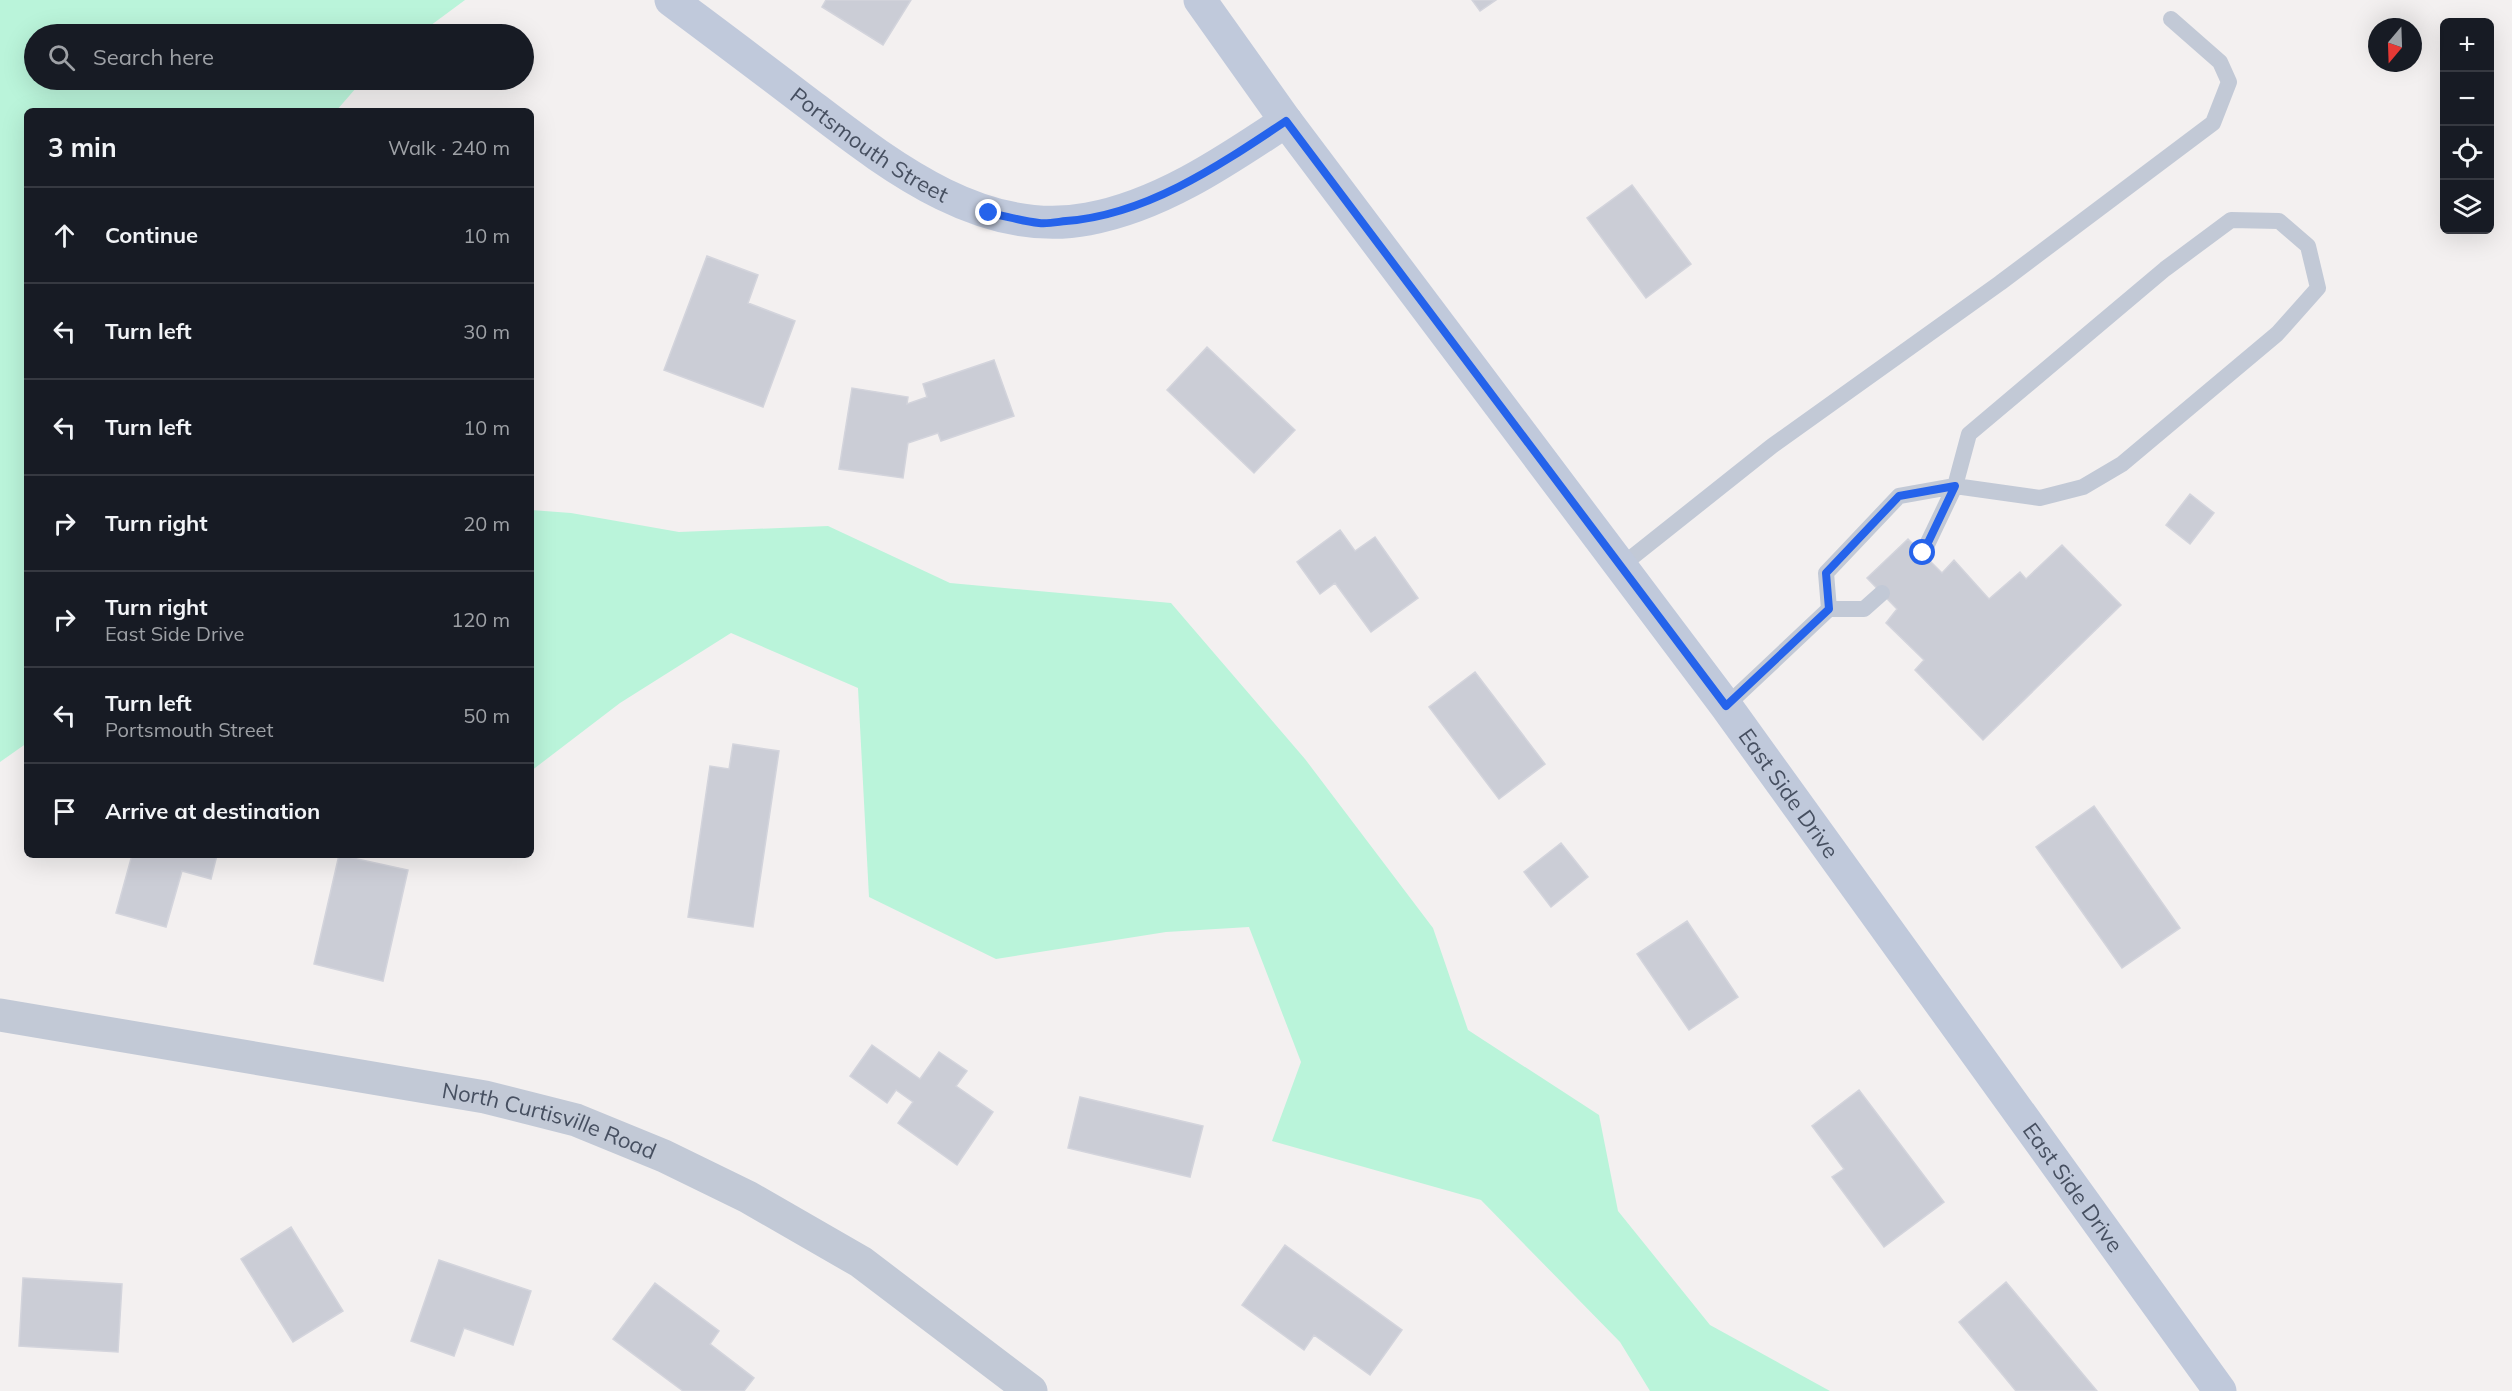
<!DOCTYPE html>
<html lang="en">
<head>
<meta charset="utf-8">
<style>
	:root { --surface:#171b24; --page:#242831; --text:#f1f3f6; --muted:#9ea1a6; --line:#363941 }
	body { margin:0; font-family:Mulish,sans-serif; background:var(--page); color:var(--text) }
	.controls { position:absolute; right:18px; top:18px; display:grid; overflow:hidden; border-radius:9px; box-shadow:0 6px 24px #0002 }
	.controls button { width:54px; height:54px; display:grid; place-items:center; padding:0; border:0; border-bottom:2px solid var(--line); background:var(--surface); color:var(--text); font:30px sans-serif }
	.compass { position:absolute; left:2368px; top:18px; width:54px; height:54px; border-radius:50%; background:var(--surface); box-shadow:0 6px 24px #0002; rotate:199deg }
	.stop { position:absolute; width:18px; height:18px; margin:-14px; border:4px solid #2563eb; border-radius:50%; background:#fff }
	.stop.end { background:#2563eb; border-color:#fff; box-shadow:0 2px 6px #0008 }
	.list { margin:0; padding:0; list-style:none }
	h2 { display:flex; justify-content:space-between; align-items:center; height:78px; margin:0; padding:0 24px; font-size:26px }
	h2 small { font-size:20px; font-weight:400; color:var(--muted) }
	.list li { display:grid; grid-template-columns:39px 1fr auto; gap:18px; align-items:center; box-sizing:border-box; height:96px; padding:0 24px; border-top:2px solid var(--line) }
	.list b { display:block; font-size:22px; white-space:nowrap }
	.list p { margin:0; font-size:20px; white-space:nowrap; color:var(--muted) }
	.list em { font-size:20px; font-style:normal; color:var(--muted) }
	.icon { flex:none; width:33px; height:33px; fill:none; stroke:currentColor; stroke-width:2; stroke-linecap:round; stroke-linejoin:round }
	.map { position:relative; flex:none; width:2512px; height:1391px; overflow:hidden }
	.search { position:absolute; background:var(--surface); box-shadow:0 6px 24px #0002; left:24px; top:24px; width:510px; height:66px; display:flex; align-items:center; gap:15px; box-sizing:border-box; padding:0 21px; border-radius:33px; color:var(--muted); font-size:22px }
	.panel { position:absolute; background:var(--surface); box-shadow:0 6px 24px #0002; left:24px; top:108px; width:510px; height:750px; border-radius:9px }
	.map>svg:first-child { display:block }
	.green { fill:#baf4da }
	.building { fill:#cbcdd6; stroke:#d3d4dc; stroke-width:1.5 }
	.lines { fill:none; stroke-linecap:round; stroke-linejoin:round }
	.lane { stroke:#c2c9d6; stroke-width:16 }
	.street { stroke:#c2c9d6; stroke-width:33 }
	.secondary { stroke:#c0c9db; stroke-width:33 }
	.route { stroke:#2563eb; stroke-width:8 }
	.labels { text-anchor:middle; dominant-baseline:central; stroke-width:4.5; stroke-linejoin:round; paint-order:stroke }
	.street-label { font-size:22px; fill:#464f60; stroke:#fff }
</style>
</head>
<body>
<div class="map">
<svg width="2512" height="1391" viewBox="0 0 2512 1391">
	<rect width="100%" height="100%" fill="#f3f0f0"/>
	<path class="green" d="M0,0H465L419,34H34V80H363L336,111H27V743L0,762Z
		M531,510L571,513L679,532L828,526L950,583L1171,603L1305,759L1433,928L1468,1030L1599,1115L1618,1211L1710,1325L1830,1391H1650L1620,1342L1481,1200L1272,1141L1301,1062L1249,927L1166,932L996,959L869,897L858,688L731,633L620,703L531,771Z"/>
	<path class="building" d="M826,0H911L883,45L822,7Z
		M1472,0H1496L1480,11Z
		M1632,185L1691,264L1646,298L1587,218Z
		M707,256L758,275L748,303L795,321L763,407L664,370Z
		M1207,347L1295,430L1254,473L1167,390Z
		M994,360L1014,416L941,441L938,433L908,443L903,478L839,469L852,388L908,397L907,404L927,397L923,384Z
		M2190,494L2214,513L2190,544L2166,525Z
		M1340,530L1355,551L1375,537L1418,598L1371,632L1335,583L1320,594L1297,562Z
		M1908,539L1942,573L1954,560L1989,599L2020,572L2026,579L2062,545L2121,605L1983,740L1915,670L1924,660L1886,623L1897,609L1867,578Z
		M1475,672L1545,764L1499,799L1429,707Z
		M733,744L779,751L753,927L688,917L710,766L729,769Z
		M2094,806L2180,928L2122,968L2036,847Z
		M1561,843L1588,877L1551,907L1524,872Z
		M132,855H217L211,879L182,871L166,927L116,913Z
		M339,855L408,870L383,981L314,964Z
		M1687,921L1738,997L1689,1030L1637,954Z
		M872,1045L920,1079L939,1052L967,1071L956,1086L993,1112L957,1165L898,1123L913,1102L896,1090L887,1103L850,1076Z
		M1859,1090L1944,1202L1884,1247L1832,1177L1844,1169L1812,1126Z
		M1080,1097L1203,1126L1190,1177L1068,1148Z
		M291,1227L343,1311L293,1342L241,1259Z
		M1285,1245L1402,1330L1370,1375L1314,1335L1304,1350L1242,1305Z
		M439,1260L531,1291L513,1345L464,1328L454,1356L411,1341Z
		M23,1278L122,1284L118,1352L19,1346Z
		M2006,1282L2097,1391H2016L1959,1322Z
		M655,1283L719,1331L710,1344L754,1378L744,1391H683L613,1339Z"/>
	<g class="lines">
		<path class="lane" d="M2231,220L2279,221L2308,246L2318,288L2277,334L2122,464L2083,487L2040,498L1955,486L1969,434L2165,269Z
			M1621,566L1772,446L2000,283L2213,123L2229,82L2220,62L2171,19
			M1882,593L1864,609H1829L1826,573L1899,496L1955,486L1923,553
			M1726,706L1829,609"/>
		<path class="street" id="s1" d="M0,1015L485,1097L576,1120L664,1156L748,1197L861,1262L1031,1391"/>
		<g class="secondary">
			<path id="s2" d="M671,0C715,33 758,65 801,98C883,160 979,240 1088,219C1160,206 1226,161 1286,121"/>
			<path id="s3" d="M1200,0L1286,121L1726,706L2220,1391"/>
		</g>
	</g>
	<g class="lines">
		<path class="route" d="M989,213C1005,216 1022,221 1039,223C1048,224 1057,222 1066,221C1147,215 1220,165 1286,121L1726,706L1829,609L1826,573L1899,496L1955,486L1923,553"/>
	</g>
	<g class="labels">
		<g class="street-label">
			<text stroke="none"><textPath href="#s2" startOffset="246">Portsmouth Street</textPath></text>
			<text stroke="none"><textPath href="#s3" startOffset="988">East Side Drive</textPath></text>
			<text stroke="none"><textPath href="#s1" startOffset="560">North Curtisville Road</textPath></text>
			<text stroke="none"><textPath href="#s3" startOffset="1474">East Side Drive</textPath></text>
		</g>
	</g>
</svg>
<div class="controls">
<button>+</button>
<button>−</button>
<button><svg class="icon" aria-label="locate" viewBox="0 0 24 24"><circle cx="12" cy="12" r="6"/><path d="M12 2v4M12 18v4M2 12h4M18 12h4"/></svg></button>
<button><svg class="icon" aria-label="layers" viewBox="0 0 24 24"><path d="M12 4l9 5-9 5-9-5zM3 14l9 5 9-5"/></svg></button>
</div>
<svg class="compass" viewBox="-18 -18 36 36"><path d="M0-13l5 13h-10z" fill="#e53935"/><path d="M0 13l5-13h-10z" fill="#9ea1a6"/></svg>
<div class="stop" style="left:1923px;top:553px"></div>
<div class="stop end" style="left:989px;top:213px"></div>
<div class="search"><svg class="icon" aria-label="search" viewBox="0 0 24 24"><circle cx="10" cy="10" r="6"/><path d="M15 15l6 6"/></svg>Search here</div>
<section class="panel">
<h2>3 min<small>Walk · 240 m</small></h2>
<ul class="list">
<li><svg class="icon" aria-label="ahead" viewBox="0 0 24 24"><path d="M12 20V5M6 11l6-6 6 6"/></svg><div><b>Continue</b></div><em>10 m</em></li>
<li><svg class="icon" aria-label="left" viewBox="0 0 24 24"><path d="M17 20v-9H6M10 6l-5 5 5 5"/></svg><div><b>Turn left</b></div><em>30 m</em></li>
<li><svg class="icon" aria-label="left" viewBox="0 0 24 24"><path d="M17 20v-9H6M10 6l-5 5 5 5"/></svg><div><b>Turn left</b></div><em>10 m</em></li>
<li><svg class="icon" aria-label="right" viewBox="0 0 24 24"><path d="M7 20v-9h11M14 6l5 5-5 5"/></svg><div><b>Turn right</b></div><em>20 m</em></li>
<li><svg class="icon" aria-label="right" viewBox="0 0 24 24"><path d="M7 20v-9h11M14 6l5 5-5 5"/></svg><div><b>Turn right</b><p>East Side Drive</p></div><em>120 m</em></li>
<li><svg class="icon" aria-label="left" viewBox="0 0 24 24"><path d="M17 20v-9H6M10 6l-5 5 5 5"/></svg><div><b>Turn left</b><p>Portsmouth Street</p></div><em>50 m</em></li>
<li><svg class="icon" aria-label="arrive" viewBox="0 0 24 24"><path d="M6 21V4h12l-3 4 3 4H6"/></svg><div><b>Arrive at destination</b></div></li>
</ul>
</section>
</div>
</body>
</html>
